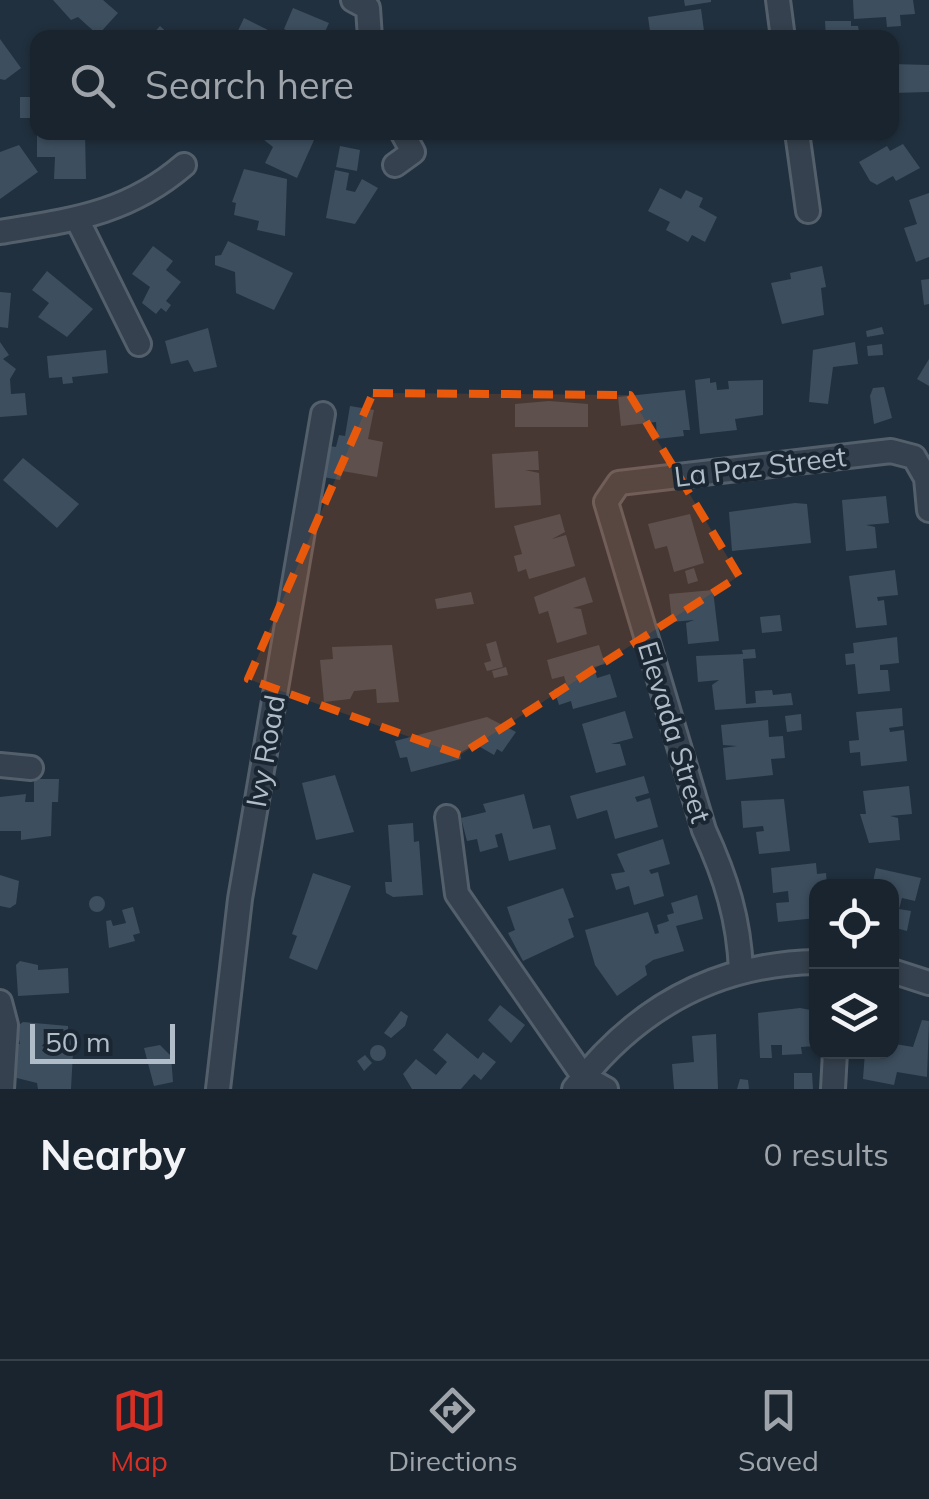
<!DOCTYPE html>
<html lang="en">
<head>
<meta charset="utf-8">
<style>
	:root { --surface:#19242e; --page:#222c36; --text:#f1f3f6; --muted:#9fa4aa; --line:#37414a; --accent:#d93025 }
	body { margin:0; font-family:Mulish,sans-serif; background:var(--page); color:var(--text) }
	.controls { position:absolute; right:30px; bottom:30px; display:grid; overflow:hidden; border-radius:20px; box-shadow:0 2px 8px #0004 }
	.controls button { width:90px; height:90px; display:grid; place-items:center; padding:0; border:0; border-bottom:2px solid var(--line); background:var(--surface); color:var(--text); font:50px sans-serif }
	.scale { position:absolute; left:30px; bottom:25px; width:145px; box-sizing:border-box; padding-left:10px; border:5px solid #b1bcc9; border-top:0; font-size:28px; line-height:35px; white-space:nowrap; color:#b1bcc9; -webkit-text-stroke:8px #1b2633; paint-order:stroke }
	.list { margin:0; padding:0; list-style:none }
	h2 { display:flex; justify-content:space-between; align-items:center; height:130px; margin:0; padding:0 40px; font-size:42px }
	h2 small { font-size:32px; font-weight:400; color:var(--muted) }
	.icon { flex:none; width:55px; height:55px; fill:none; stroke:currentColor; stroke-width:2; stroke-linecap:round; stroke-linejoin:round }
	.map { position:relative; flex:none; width:929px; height:1089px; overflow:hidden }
	.search { position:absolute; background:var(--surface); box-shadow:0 2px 8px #0004; left:30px; right:30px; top:30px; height:110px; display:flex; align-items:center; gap:25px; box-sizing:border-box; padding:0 35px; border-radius:20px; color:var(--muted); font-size:38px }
	.sheet { height:270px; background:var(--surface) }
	nav { display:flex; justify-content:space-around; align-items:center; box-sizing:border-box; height:140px; border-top:2px solid var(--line); background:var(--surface); font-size:28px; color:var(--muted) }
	nav a { display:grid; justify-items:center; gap:5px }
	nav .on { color:var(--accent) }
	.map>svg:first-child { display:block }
	.building { fill:#3d4e5e }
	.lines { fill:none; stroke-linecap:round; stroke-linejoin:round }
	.minor-casing { stroke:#545f6c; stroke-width:28 }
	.minor { stroke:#35414e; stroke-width:22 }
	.marked { fill:#e8590c; fill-opacity:0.2; stroke:#e8590c; stroke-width:8; stroke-dasharray:20 12; stroke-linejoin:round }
	.labels { text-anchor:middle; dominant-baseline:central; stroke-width:8; stroke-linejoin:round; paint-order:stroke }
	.street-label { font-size:28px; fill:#b1bcc9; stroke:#1b2633 }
</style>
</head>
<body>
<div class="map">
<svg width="929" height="1089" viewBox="0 0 929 1089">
	<rect width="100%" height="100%" fill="#21303e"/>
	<path class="building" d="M53,0H103L118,13L98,35L78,17L71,20Z
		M684,0H711V2L685,6Z
		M853,0H913L915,14L900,15L901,26L887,27L886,17L854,19Z
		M293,8L329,23L322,38H302L284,29Z
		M701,9L705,38H651L648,17Z
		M244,18L268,30L265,38H220L223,31L235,37Z
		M825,21H851V26H858L860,38H826Z
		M160,26L173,38H149Z
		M0,39L21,68L5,80L0,79Z
		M892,64L929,65V92L892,93Z
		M20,97H38V118H20Z
		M37,132L85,134L86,179H54L55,157H37Z
		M254,132H309L307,136L314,140L297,178L265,163L273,147Z
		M647,132H689V139L647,137Z
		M903,144L920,168L896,181L893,176L877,185L870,181L859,162L887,146L890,151Z
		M19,145L38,172L0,199V152Z
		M340,146L360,150L357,171L336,167Z
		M244,169L287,179L285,236L257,230L259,221L234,215L236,203L232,202Z
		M335,170L349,173L346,190L355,192L362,179L378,188L355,224L326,218Z
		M660,188L681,199L686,190L703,198L699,207L717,217L705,242L692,235L688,242L666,230L670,222L648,211Z
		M929,193V257L916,262L904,228L917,224L909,200Z
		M228,241L293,273L274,310L236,293L235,272L215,265V256L221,255Z
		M153,246L173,261L166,270L181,282L166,301L171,305L166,312L161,308L156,314L142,303L150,287L132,274Z
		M822,266L826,287L821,288L824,315L782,324L771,283L791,279L790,273Z
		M47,271L93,309L67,337L38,317L49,303L32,290Z
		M929,279V304L924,305L921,280Z
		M0,292L11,293L8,328L0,327Z
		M882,327L884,334L867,337L866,331Z
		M208,328L217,367L194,372L188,360L171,364L165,341Z
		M0,342L9,355L3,359L16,369L10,379L11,394L25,393L27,415L0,417Z
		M855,342L858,364L833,367L828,404L809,402L813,350Z
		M882,344L883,355L868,356L867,346Z
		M106,350L108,373L72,377L73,383L63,384L62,377L49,378L47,356Z
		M929,359V386L917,379Z
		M710,378V383L716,382L717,390L729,389L728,381L763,380V415L735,419L737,430L700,434L695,380Z
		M884,387L892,418L874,424L870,396L873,388Z
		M685,390L690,430H683L684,436L657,439L656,422L621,426L618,397Z
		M549,401L588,404V427H515V404Z
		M350,406L374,410L368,439L383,442L377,477L342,471L340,480L323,477L329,446L336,447L339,435L345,436Z
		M538,451L539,470H525L539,473L541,505L495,508L492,454Z
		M23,458L79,504L57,528L3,480Z
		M886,496L889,523L866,525L875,527L877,548L846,551L842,500Z
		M795,503L807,504L811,543L732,551L729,512Z
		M560,514L565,532L552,539L566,535L575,566L529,579L526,569L518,572L514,556L522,554L514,526Z
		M690,514L704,563L674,572L667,546L655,549L648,524Z
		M694,568L698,581L688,584L685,571Z
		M895,570L898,595L877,597L878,601L884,600L887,625L856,628L849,576Z
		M585,577L593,602L573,608L581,609L587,634L557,643L548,611L539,614L534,597Z
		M713,590L719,641L688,644L686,623L694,620L672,622L669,594Z
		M471,592L474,604L437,609L435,599Z
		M780,615L782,631L762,633L760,617Z
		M897,637L899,663L880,665V670H888L890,691L858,694L855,664L846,665L845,654L854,653L853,643Z
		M496,641L503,667L487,671L484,663L491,661L486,644Z
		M392,645L399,702L377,703L376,689L354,691L350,699L324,702L320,660L333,659L332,647Z
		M599,645L605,664L594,667L597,678L610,674L617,697L573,709L571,701L559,705L554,689L567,686L564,676L552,679L547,660Z
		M755,649L756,658L743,659L746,704L756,703L755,691L772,690L773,695L791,693L793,705L715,710L712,685L719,680L698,682L696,656L743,654L742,650Z
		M506,667L508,675L494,678L492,671Z
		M902,708L903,726L889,728L890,732L904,730L907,761L861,766L860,752L850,753L849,741L859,740L856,712Z
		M625,711L633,738L611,744H620L626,765L596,773L582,724Z
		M801,714L802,730L787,732L785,716Z
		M487,717L516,732L502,752L497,749L494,755L475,744L460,753L461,759L411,772L407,757L400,758L395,741Z
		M768,720L769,737L783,736L785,758L771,759L773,775L726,780L723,748L737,746L723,745L721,725Z
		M335,775L354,832L316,840L302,783Z
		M644,776L649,793L635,797L637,802L650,798L658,827L615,839L607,810L577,819L570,796Z
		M34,779H59L58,802H52L51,836L21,840V831H0V797L26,794L25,802H34Z
		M909,786L912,814L890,816L898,818L900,840L869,843L860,814H866L863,791Z
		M524,794L533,829L550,825L556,849L509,861L502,833L495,835L498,847L480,852L477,839L467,841L461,818L486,812L483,804Z
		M784,799L790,851L759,854L756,832L764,831L763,826L743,828L741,801Z
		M413,823L414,842L419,841L423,895L393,897L386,893L385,882H392L388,825Z
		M663,839L670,864L649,870L651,874L658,872L664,896L634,905L629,886L616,890L611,874L625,872L617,854Z
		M816,863L817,874L826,873L827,886H816V918L778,922L776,903L789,902L788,891L773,893L771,868Z
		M876,868L921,878L915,901L902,898L899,909L911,911L907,931L892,927V886H872Z
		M313,873L351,886L317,970L289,958L297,936L292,934Z
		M0,875L19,881L16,904L10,908L0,906Z
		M563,888L574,917L568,919L574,937L523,961L508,933L515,930L507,907Z
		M697,895L703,919L676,926L684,951L653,960L645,966L647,975L617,996L595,965L585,930L648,912L655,934L659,933L657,925L669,921L667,915L674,913L671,903Z
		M89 904a8 8 0 1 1 16 0a8 8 0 1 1-16 0Z
		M133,907L140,933L133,935L135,941L109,948L106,921L111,920L113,926L126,923L122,910Z
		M20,961L38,965V970L68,968L69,993L18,996L16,965Z
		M500,1005L525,1025L511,1043L488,1020Z
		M800,1008L816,1011V1046L801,1047L802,1054L782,1055V1045H771L772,1058H760L758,1013Z
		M401,1011L408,1016L405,1026L391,1038L384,1033Z
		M922,1020L929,1021L927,1077L897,1072L894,1085L863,1079L865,1052H892L895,1044L913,1047Z
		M23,1022L68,1026V1035L74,1034L71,1089H38L37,1083L13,1077V1044H20L16,1027Z
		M447,1033L478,1059L483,1052L496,1062L481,1080L474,1074L461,1089H412L403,1074L416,1059L436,1075L447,1062L433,1050Z
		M716,1034L718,1089H674L672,1064L694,1062L692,1036Z
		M160,1045L171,1056L173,1082L154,1086L144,1048Z
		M370 1053a8 8 0 1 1 16 0a8 8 0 1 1-16 0Z
		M365,1055L372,1063L364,1071L357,1061Z
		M794,1073H812L813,1089H794Z
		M740,1079L748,1080L749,1089H737Z"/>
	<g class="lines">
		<g class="minor-casing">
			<path id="minor" d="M353,0L368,8L370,38
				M778,0L783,38
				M797,132L808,211
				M395,165L413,152L402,132
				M77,219L139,344
				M0,232C71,220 127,214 184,165
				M0,765L31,768
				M447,817L457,894L583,1076L606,1089
				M741,971C739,919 726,878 704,830L606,502L619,483L891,451L914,457L926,478L929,510
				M892,971L929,983
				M0,1002L6,1025L2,1089
				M218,1089L240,899L323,414
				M574,1089C635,1009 714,964 816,962
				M833,1089L835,1052"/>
		</g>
		<use href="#minor" class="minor"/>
	</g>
	<path class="marked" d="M373,393L630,395L739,576L460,755L248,679Z"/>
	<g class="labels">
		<g class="street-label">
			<text transform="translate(760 466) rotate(-7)">La Paz Street</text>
			<text transform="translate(675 732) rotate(73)">Elevada Street</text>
			<text transform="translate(265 751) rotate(-80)">Ivy Road</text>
		</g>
	</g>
</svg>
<div class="controls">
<button><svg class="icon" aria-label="locate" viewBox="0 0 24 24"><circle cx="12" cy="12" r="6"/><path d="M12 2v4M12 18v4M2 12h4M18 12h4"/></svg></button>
<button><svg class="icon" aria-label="layers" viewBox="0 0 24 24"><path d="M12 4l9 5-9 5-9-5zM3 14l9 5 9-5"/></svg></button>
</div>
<div class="scale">50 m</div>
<div class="search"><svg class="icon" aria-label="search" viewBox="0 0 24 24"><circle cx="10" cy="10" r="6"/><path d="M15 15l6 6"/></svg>Search here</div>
</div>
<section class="sheet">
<h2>Nearby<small>0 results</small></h2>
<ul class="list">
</ul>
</section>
<nav>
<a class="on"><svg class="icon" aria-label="map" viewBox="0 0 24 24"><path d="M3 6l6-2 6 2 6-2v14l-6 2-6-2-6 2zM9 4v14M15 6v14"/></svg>Map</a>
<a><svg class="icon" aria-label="directions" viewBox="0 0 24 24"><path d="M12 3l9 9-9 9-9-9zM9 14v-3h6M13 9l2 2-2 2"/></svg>Directions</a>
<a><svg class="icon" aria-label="saved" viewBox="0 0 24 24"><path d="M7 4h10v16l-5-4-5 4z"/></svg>Saved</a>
</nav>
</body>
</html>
